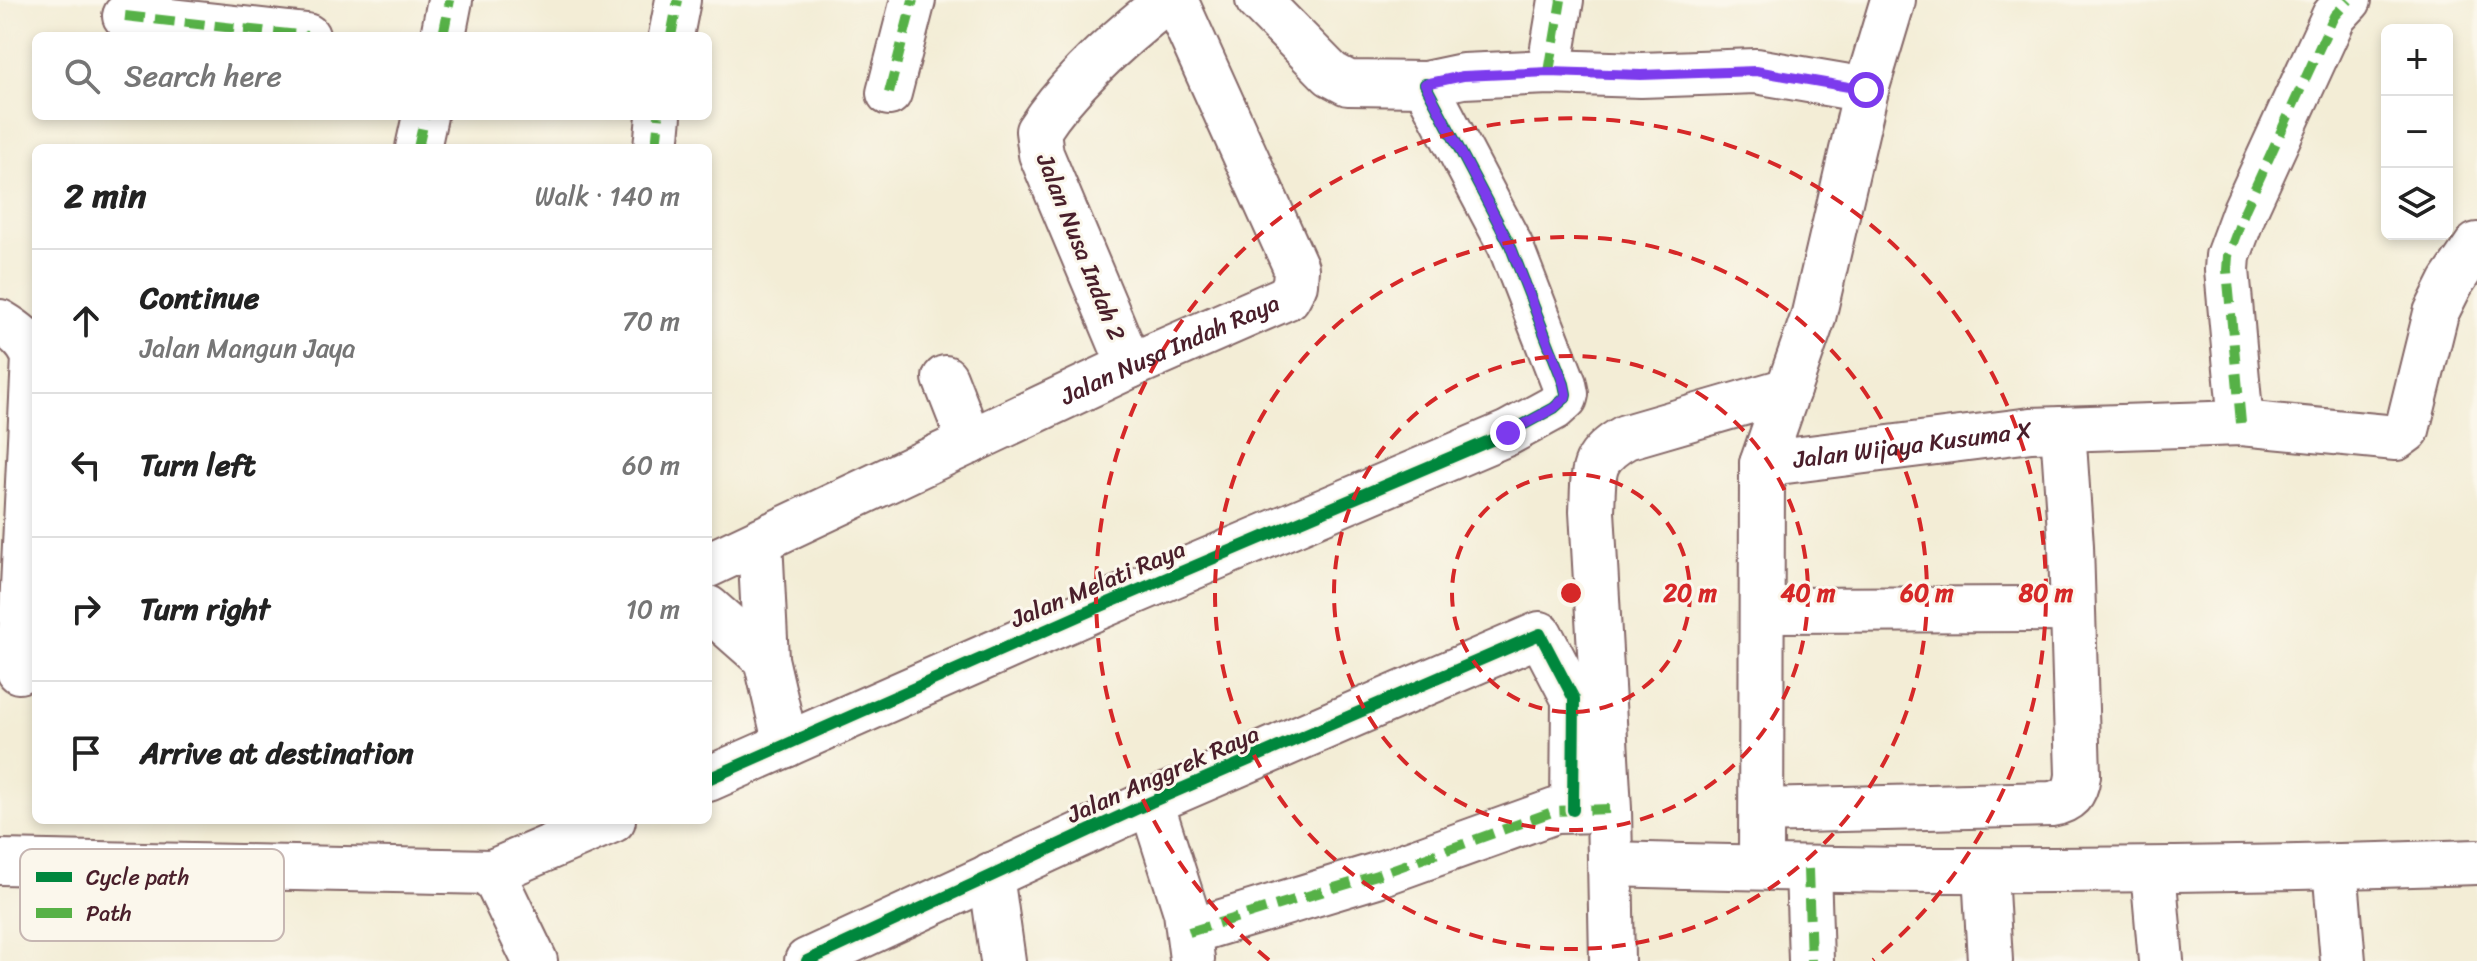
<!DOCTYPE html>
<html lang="en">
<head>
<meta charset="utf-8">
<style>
	:root { --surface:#fff; --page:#f2f2f2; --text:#222; --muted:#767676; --line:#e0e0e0 }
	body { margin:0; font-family:Sriracha,sans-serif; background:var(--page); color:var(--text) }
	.controls { position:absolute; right:24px; top:24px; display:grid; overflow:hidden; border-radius:12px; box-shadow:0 4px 12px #0003 }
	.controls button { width:72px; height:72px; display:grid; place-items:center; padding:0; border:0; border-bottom:2px solid var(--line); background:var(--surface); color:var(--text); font:40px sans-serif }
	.stop { position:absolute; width:24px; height:24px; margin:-18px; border:6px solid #7c3aed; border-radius:50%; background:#fff }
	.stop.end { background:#7c3aed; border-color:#fff; box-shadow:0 2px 8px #0008 }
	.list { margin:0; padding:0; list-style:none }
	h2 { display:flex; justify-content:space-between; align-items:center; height:104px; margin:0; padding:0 32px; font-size:34px }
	h2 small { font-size:26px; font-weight:400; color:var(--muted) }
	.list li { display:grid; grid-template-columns:52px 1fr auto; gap:24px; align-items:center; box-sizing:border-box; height:144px; padding:0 32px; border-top:2px solid var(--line) }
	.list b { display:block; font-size:30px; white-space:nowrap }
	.list p { margin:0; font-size:26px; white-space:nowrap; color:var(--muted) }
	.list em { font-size:26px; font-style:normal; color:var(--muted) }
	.icon { flex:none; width:44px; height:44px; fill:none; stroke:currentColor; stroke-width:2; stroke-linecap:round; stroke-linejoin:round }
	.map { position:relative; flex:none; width:2477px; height:961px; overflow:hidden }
	.search { position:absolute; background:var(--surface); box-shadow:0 4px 12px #0003; left:32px; top:32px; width:680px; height:88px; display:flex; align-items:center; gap:20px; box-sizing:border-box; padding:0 28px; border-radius:12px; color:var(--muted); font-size:30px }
	.panel { position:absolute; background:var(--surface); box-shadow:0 4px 12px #0003; left:32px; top:144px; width:680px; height:680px; border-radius:12px }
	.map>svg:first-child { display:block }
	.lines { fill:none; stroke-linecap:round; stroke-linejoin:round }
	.minor-casing { stroke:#856767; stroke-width:48 }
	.minor { stroke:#fff; stroke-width:44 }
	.quiet { stroke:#57b146; stroke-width:10; stroke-dasharray:20 10; stroke-linecap:butt }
	.cycleway-casing { stroke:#fbf7ec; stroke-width:17 }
	.cycleway { stroke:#00873e; stroke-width:12 }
	.route { stroke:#7c3aed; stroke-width:10 }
	.ring { fill:none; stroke:#d62828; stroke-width:4; stroke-dasharray:14 10 }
	.labels { text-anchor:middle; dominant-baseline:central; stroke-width:6; stroke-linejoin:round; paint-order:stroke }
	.street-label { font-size:24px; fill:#4a1f2b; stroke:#fbf7ec }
	.key { fill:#fbf7ec; stroke:#c6b6b2; stroke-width:2 }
	.key-label { font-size:22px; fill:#4a1f2b }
	.centre { fill:#d62828; stroke:#fbf7ec; stroke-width:4 }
	.ring-label { font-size:24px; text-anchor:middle; font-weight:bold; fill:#d62828; stroke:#fbf7ec; stroke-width:6; stroke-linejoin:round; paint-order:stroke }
</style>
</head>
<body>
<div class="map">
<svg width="2477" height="961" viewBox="0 0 2477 961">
	<rect width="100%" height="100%" fill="#fbf7ec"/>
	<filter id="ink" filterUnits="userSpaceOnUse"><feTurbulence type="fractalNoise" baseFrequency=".0125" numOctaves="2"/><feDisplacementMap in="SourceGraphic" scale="16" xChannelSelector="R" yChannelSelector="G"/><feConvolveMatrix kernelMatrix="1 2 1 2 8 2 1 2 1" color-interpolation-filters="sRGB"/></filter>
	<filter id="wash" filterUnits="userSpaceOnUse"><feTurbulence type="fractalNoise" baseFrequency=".006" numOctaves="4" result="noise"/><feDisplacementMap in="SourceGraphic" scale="32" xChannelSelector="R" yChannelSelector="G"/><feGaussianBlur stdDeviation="1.8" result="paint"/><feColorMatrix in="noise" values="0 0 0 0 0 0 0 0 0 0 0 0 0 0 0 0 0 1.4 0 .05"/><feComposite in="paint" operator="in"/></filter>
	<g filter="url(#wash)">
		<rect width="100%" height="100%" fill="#f3edd6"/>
	</g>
	<g filter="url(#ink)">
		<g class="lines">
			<g class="minor-casing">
				<g id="minor">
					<path d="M1258,0L1331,74L1348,83L1425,84L1463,76L1549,72L1641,75L1756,71L1866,90"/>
					<path d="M125,16L307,36"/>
					<path d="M443,36L450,0"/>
					<path d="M671,36L678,0"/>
					<path d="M1549,72L1561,0"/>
					<path d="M889,93L913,0"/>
					<path d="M418,148L425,116"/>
					<path d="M656,148L659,116"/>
					<path d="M0,322C15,331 27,339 34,357L19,671"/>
					<path d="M1130,366L1041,154L1038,131C1069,83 1123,35 1168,0"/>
					<path d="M945,378L970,442"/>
					<path d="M2241,423L2227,270L2228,256L2245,210L2334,16L2349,0"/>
					<path id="s1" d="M1762,464L2031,430L2241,423L2396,438L2407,430L2436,313L2451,283L2477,245"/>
					<path d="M760,541L766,659L786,745"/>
					<path id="s2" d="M708,565L1130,366L1288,297L1295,284L1296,268L1175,0"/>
					<path d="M708,608L766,659"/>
					<path d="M1763,610L2072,609"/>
					<path d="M708,779L1094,609L1508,433L1554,408L1565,398L1566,394L1564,384L1510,245L1425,84"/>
					<path d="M1151,802L1186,912L1192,959"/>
					<path d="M1763,811L2051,804C2069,801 2076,793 2078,775L2071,546L2063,429"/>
					<path d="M0,862L492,872L613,820"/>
					<path d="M1611,864C1900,873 2188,872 2477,862"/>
					<path d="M1761,867L1762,464L1813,318L1866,90L1893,0"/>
					<path d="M2335,867L2343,961"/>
					<path d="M1808,869L1811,961"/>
					<path d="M2153,870L2161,961"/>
					<path d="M492,872L535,961"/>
					<path d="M1985,872L1990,961"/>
					<path d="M991,875L1003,961"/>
					<path d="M1189,932L1377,875L1555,811L1603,810"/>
					<path d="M807,961L1151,802L1540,634L1574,699L1573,810"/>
					<path d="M1612,961L1609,809L1592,511C1594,472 1589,458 1626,437L1788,390"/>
				</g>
			</g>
			<use href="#minor" class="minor"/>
			<path class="quiet" d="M125,16L307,36
				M443,36L450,0
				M671,36L678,0
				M1549,72L1561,0
				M889,93L913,0
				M418,148L425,116
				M656,148L659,116
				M2241,423L2227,270L2228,256L2245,210L2334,16L2349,0
				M1808,869L1811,961
				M1189,932L1377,875L1555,811L1609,809"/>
			<g class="cycleway-casing">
				<path id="cycleway" d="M708,779L1094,609L1508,433L1554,408L1565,398L1566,394L1564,384L1510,245L1425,84
					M807,961L1151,802L1540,634L1574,699L1573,810"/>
			</g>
			<use href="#cycleway" class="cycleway"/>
		</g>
	</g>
	<g class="lines" filter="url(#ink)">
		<path class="route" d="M1508,433L1554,408L1565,398L1566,394L1564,384L1510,245L1425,84L1463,76L1549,72L1641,75L1756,71L1866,90"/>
	</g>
	<g class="ring">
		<circle cx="1571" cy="593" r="119"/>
		<circle cx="1571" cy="593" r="237"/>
		<circle cx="1571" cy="593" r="356"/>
		<path d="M1269 960A475 475 0 1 1 1873 960"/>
	</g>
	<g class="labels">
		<g class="street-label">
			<text transform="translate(1081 247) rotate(68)">Jalan Nusa Indah 2</text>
			<text stroke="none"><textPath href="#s2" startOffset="510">Jalan Nusa Indah Raya</textPath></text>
			<text stroke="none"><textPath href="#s1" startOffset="152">Jalan Wijaya Kusuma X</textPath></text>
			<text transform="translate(1098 584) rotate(-23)">Jalan Melati Raya</text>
			<text transform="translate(1163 774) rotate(-24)">Jalan Anggrek Raya</text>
		</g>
	</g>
	<rect x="20" y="849" width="264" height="92" rx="12" class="key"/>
	<rect x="36" y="872" width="36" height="10" fill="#00873e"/>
	<rect x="36" y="908" width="36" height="10" fill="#57b146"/>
	<g class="key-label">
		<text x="86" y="885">Cycle path</text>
		<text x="86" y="921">Path</text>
	</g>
	<circle cx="1571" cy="593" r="12" class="centre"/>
	<g class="ring-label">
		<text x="1690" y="601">20 m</text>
		<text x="1808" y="601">40 m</text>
		<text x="1927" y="601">60 m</text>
		<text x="2046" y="601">80 m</text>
	</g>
</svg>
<div class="controls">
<button>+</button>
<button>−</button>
<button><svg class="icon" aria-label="layers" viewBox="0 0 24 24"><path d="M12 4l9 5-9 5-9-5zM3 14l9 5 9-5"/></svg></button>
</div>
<div class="stop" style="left:1866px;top:90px"></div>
<div class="stop end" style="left:1508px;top:433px"></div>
<div class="search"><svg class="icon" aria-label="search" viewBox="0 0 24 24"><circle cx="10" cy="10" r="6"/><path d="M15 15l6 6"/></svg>Search here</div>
<section class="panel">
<h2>2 min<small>Walk · 140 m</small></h2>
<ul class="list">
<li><svg class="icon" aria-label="ahead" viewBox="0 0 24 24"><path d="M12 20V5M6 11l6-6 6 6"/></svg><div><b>Continue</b><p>Jalan Mangun Jaya</p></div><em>70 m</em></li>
<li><svg class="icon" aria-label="left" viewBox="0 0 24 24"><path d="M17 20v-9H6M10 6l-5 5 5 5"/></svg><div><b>Turn left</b></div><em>60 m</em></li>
<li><svg class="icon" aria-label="right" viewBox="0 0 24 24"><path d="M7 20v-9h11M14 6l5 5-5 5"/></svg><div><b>Turn right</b></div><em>10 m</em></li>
<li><svg class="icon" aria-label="arrive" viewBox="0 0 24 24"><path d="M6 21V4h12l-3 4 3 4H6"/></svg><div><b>Arrive at destination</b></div></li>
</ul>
</section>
</div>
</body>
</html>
